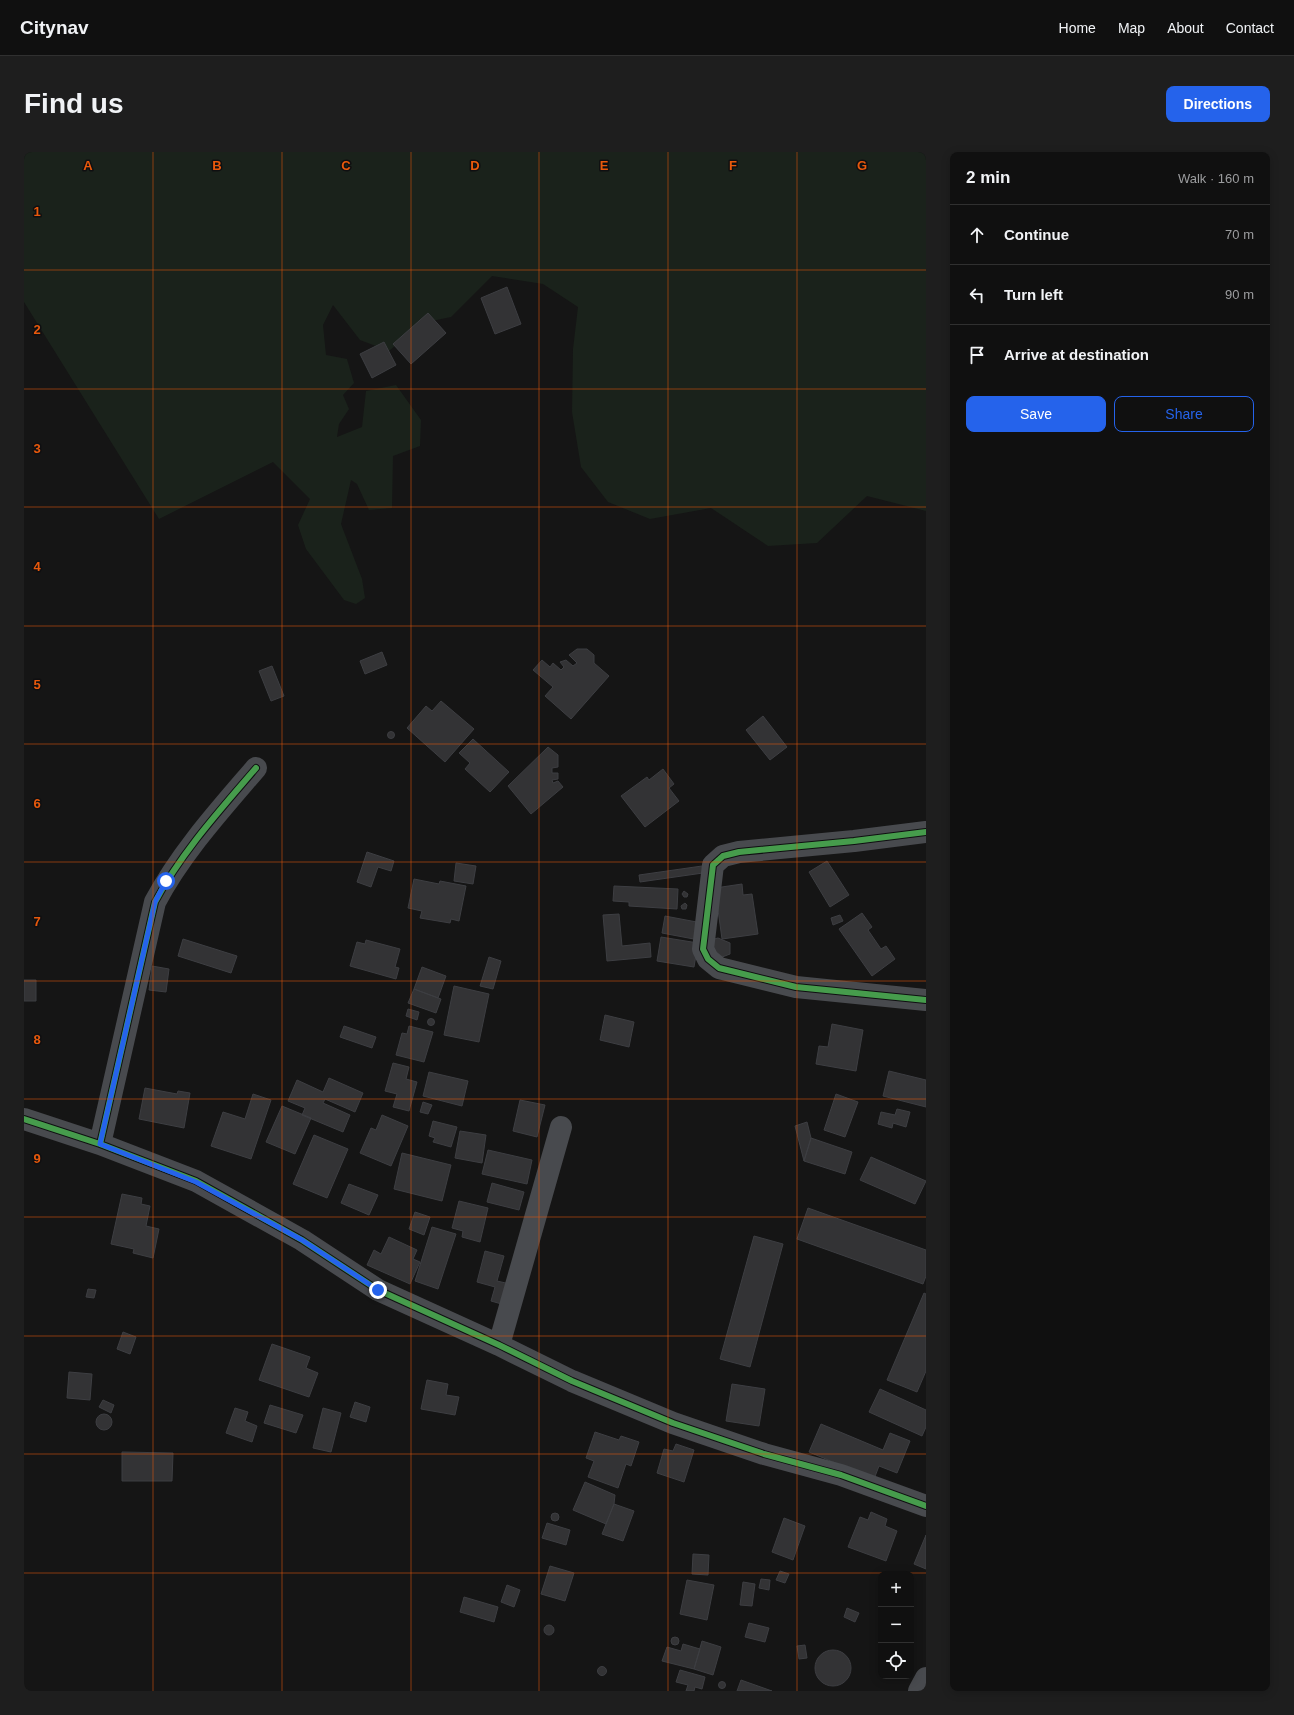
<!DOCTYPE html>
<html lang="en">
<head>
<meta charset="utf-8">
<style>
	:root { --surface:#101010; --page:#1e1e1e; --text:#f1f3f6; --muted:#9c9d9f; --line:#303030; --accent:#2563eb }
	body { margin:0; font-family:Helvetica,sans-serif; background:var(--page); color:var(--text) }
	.controls { position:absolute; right:12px; bottom:12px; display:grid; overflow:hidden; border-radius:8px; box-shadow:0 2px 10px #0003 }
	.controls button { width:36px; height:36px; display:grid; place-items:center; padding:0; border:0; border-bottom:1px solid var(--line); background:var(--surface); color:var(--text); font:20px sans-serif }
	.stop { position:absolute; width:12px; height:12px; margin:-9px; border:3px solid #2563eb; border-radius:50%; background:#fff }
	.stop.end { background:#2563eb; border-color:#fff; box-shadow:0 1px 4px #0008 }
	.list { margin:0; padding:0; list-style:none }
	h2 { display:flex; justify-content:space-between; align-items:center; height:52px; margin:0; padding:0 16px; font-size:17px }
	h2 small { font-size:13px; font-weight:400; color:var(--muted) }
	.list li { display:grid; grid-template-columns:26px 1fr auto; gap:12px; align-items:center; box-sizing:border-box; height:60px; padding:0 16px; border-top:1px solid var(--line) }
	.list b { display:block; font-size:15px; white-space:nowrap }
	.list em { font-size:13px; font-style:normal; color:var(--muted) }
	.actions { display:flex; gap:8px; padding:12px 16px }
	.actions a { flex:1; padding:9px 0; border:1px solid var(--accent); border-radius:8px; text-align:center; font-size:14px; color:var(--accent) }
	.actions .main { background:var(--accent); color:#fff }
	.icon { flex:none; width:22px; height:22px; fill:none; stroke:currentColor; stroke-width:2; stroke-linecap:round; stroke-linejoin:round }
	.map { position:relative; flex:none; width:902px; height:1539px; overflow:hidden; border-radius:8px }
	header { display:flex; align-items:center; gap:24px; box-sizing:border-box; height:56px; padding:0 20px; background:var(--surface); border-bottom:1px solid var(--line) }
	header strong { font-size:19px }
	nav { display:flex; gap:22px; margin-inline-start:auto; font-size:14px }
	.intro { display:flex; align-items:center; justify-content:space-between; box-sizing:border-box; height:96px; padding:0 24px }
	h1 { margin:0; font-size:28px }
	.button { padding:10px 18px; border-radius:8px; background:var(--accent); color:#fff; font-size:14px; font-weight:700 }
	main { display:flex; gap:24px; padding:0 24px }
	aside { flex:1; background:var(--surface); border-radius:8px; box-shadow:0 2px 10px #0003 }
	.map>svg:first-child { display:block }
	.green { fill:#1a221b }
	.building { fill:#333335; stroke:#3d3e42 }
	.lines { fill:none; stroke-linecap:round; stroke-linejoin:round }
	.minor { stroke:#484a4e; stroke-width:22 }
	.cycleway-casing { stroke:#0f0f11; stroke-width:8 }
	.cycleway { stroke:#469c4c; stroke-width:6 }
	.route { stroke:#2563eb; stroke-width:5 }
	.grid { fill:none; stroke:#e8590c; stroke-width:1; stroke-opacity:0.55 }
	.grid-label { font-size:13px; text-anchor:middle; font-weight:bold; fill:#e8590c; stroke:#0f0f11; stroke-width:3; stroke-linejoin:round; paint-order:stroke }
</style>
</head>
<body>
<header>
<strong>Citynav</strong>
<nav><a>Home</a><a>Map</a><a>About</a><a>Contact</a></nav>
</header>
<div class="intro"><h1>Find us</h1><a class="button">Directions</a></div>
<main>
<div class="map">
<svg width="902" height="1539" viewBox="0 0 902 1539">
	<rect width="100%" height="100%" fill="#151515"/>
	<path class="green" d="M0,0H902V359L843,344L793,391L744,394L687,356L626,367L584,350L557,315L548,260L549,197L554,155L519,132L468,124L427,165L398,171L365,199L336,188L309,153L299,173L302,203L323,207L330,231L319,243L325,257L315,272L313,285L338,275L342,239L372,233L397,268L396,294L369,304L368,356L345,358L333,332L327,328L317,372L338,427L341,446L332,452L320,448L282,397L274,373L286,347L249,310L135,367L0,150Z"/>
	<path class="building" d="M483,135L497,172L471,182L457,146Z
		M404,161L422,181L387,212L369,192Z
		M360,190L372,213L348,226L336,202Z
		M553,497H563L570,503V511L585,524L547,567L521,544L529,535L509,518L518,508L526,515L529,511L537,518L540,515L536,510L542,508L549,514L553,511L545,503Z
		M358,500L363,513L341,522L336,509Z
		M248,514L260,544L247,549L235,519Z
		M417,549L450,577L421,610L383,576L402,554L408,559Z
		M739,564L763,595L746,608L722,578Z
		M363.5 583a3.5 3.5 0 1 1 7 0a3.5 3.5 0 1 1-7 0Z
		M449,587L485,620L466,640L441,617L446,611L435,601Z
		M524,595L534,603V615L528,616V621H534V627L528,628L529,631L534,629L539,635L507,662L484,634Z
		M639,617L650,632L645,636L655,649L621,675L597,644L623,625L625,628Z
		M343,700L370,709L367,719L354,715L347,735L333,730Z
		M803,709L825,743L806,755L785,720Z
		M432,711L452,714L449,732L430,729Z
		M678,714L679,721L616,730L615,723Z
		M390,727L415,732L416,729L442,734L435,769L427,767L426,771L396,766L398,759L384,756Z
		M718,732L719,743L728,742L734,782L698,787L691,736Z
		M590,734L654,737L653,757L605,754V750L589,749Z
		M660,739L664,742L663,745H660L658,742Z
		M661,751L663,753L662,757H658L657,754Z
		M838,761L848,775L844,778L857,797L862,794L871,807L848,824L815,777Z
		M595,762L598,794L626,791L627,805L583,809L579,763Z
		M816,763L819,769L809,773L807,766Z
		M641,764L678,771L675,788L638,781Z
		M637,785L674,791L670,815L633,809Z
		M694,786L706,791V802L693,807L683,789Z
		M159,787L213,804L207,821L154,804Z
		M342,788L376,797L371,815L375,816L372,827L326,814L333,790L341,792Z
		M465,805L477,809L469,837L456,834Z
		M128,814L145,817L142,840L125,838Z
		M398,815L422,824L414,846L390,837Z
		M0,828H12V849H0Z
		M430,834L465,842L455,890L420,883Z
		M390,837L417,847L412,861L384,851Z
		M384,857L395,860L393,868L382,864Z
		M581,863L610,870L605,895L576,888Z
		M403.5 870a3.5 3.5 0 1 1 7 0a3.5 3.5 0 1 1-7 0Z
		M808,872L839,878L832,919L792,912L795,894L804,895Z
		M320,874L352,885L348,896L316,885Z
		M385,874L409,880L400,910L372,903L378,881L383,882Z
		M369,911L385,915L382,927L393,930L385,959L369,955L373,942L361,939Z
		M865,919L902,928V955L859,944Z
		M405,920L444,929L438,954L399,944Z
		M305,926L339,941L331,960L301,947L299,951L326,963L319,980L278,963L281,956L264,949L273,928L299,940Z
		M121,936L153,942L154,939L166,941L160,976L115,967Z
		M229,942L247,948L227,1007L187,994L199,960L221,967Z
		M812,942L834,950L821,985L800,978Z
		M496,948L521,953L513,985L489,979Z
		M399,950L408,953L404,962L396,960Z
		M258,954L287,966L271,1002L242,990Z
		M873,957L886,960L882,975L869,971L868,976L854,972L857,960L871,963Z
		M358,963L384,974L367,1014L336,1001L347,976L352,978Z
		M409,969L433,975L427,995L409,990L411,986L405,984Z
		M783,970L787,986L780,1009L771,974Z
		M436,979L462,983L458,1011L431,1006Z
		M290,983L324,997L303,1046L269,1032Z
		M787,986L828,1000L821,1022L780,1009Z
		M464,998L508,1008L503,1032L458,1022Z
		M378,1001L427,1013L418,1049L370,1037Z
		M847,1005L902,1029L891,1052L836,1028Z
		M468,1031L500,1040L495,1058L463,1050Z
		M325,1032L354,1043L345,1063L317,1051Z
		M98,1042L118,1046L117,1052L126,1054L122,1074L135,1077L129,1106L109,1101L110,1097L87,1092Z
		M435,1049L464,1056L456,1090L438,1085L439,1079L428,1076Z
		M784,1056L902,1098V1124L899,1132L773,1087Z
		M391,1060L406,1065L400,1083L385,1077Z
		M408,1075L432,1082L414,1137L391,1129Z
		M730,1084L759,1092L726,1215L696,1207Z
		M365,1085L393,1098L389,1107L396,1110L386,1132L343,1113L350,1098L357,1102Z
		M461,1099L480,1104L473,1129L486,1132L481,1153L467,1149L471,1135L453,1130Z
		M64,1137L72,1138L70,1146L62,1145Z
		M900,1141L902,1142V1219L893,1240L863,1228Z
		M99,1180L112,1185L106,1202L93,1197Z
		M248,1192L286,1205L282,1216L294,1221L285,1245L235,1228Z
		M45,1220L68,1222L66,1248L43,1246Z
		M403,1228L424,1232L422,1243L435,1245L431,1263L397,1257Z
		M708,1232L741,1237L735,1274L702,1269Z
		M856,1237L902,1258V1275L898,1284L845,1260Z
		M79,1248L90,1253L87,1261L75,1255Z
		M331,1250L346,1255L342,1270L326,1265Z
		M246,1253L279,1263L272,1281L240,1271Z
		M211,1256L224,1260L221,1269L233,1274L228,1290L202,1281Z
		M299,1256L317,1261L307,1300L289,1296Z
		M72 1270a8 8 0 1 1 16 0a8 8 0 1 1-16 0Z
		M797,1272L859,1298L866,1281L886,1289L873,1321L855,1314L850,1327L785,1300Z
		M571,1280L595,1288L597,1284L615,1290L607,1314L602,1312L594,1336L564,1325L570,1309L562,1306Z
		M652,1292L670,1298L660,1330L633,1321L640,1297L649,1299Z
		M98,1300L149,1301L148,1329H98Z
		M561,1330L591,1343L590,1352L582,1372L549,1358Z
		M590,1352L610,1359L599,1389L578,1382Z
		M847,1360L863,1367L861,1374L873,1379L862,1409L824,1395L836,1365L844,1368Z
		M527 1365a4 4 0 1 1 8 0a4 4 0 1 1-8 0Z
		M760,1366L781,1374L769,1408L748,1400Z
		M523,1371L546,1378L542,1393L518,1386Z
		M902,1383V1417L890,1412Z
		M669,1402L685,1403L684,1423L668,1422Z
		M526,1414L550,1421L541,1449L517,1442Z
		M756,1419L765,1422L761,1431L752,1428Z
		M737,1427L746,1428L745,1438L735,1436Z
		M663,1428L690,1433L683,1468L656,1462Z
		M719,1430L731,1432L728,1454L716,1453Z
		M483,1433L496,1438L490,1455L477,1450Z
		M440,1445L474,1455L470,1470L436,1460Z
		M823,1456L835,1461L831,1470L820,1465Z
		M725,1471L745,1476L741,1490L721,1485Z
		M520 1478a5 5 0 1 1 10 0a5 5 0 1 1-10 0Z
		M647 1489a4 4 0 1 1 8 0a4 4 0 1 1-8 0Z
		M678,1489L697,1495L689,1523L670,1517Z
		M659,1492L676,1497L670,1517L638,1509L643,1495L657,1499Z
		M781,1493L783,1506L775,1507L773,1494Z
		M791 1516a18 18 0 1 1 36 0a18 18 0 1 1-36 0Z
		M573.5 1519a4.5 4.5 0 1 1 9 0a4.5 4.5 0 1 1-9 0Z
		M656,1518L681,1525L678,1537L671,1535L670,1539H662L664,1533L652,1530Z
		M717,1528L748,1539H713Z
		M694.5 1533a3.5 3.5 0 1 1 7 0a3.5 3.5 0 1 1-7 0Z"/>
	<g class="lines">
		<path class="minor" d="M902,680L830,689L715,700L699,704L689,713L679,797L684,807L695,816L772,835L902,848
			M0,967L76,992L172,1029L278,1088L354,1138L475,1193L548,1229L649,1271L740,1302L817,1323L902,1354
			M76,992L131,750C157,701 196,658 232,616
			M475,1193L537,975
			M895,1539L902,1526"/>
		<g class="cycleway-casing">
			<path id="cycleway" d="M902,680L830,689L715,700L699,704L689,713L679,797L684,807L695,816L772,835L902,848
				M0,967L76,992L172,1029L278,1088L354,1138L475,1193L548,1229L649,1271L740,1302L817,1323L902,1354
				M76,992L131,750C157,701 196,658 232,616"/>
		</g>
		<use href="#cycleway" class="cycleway"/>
	</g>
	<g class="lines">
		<path class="route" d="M142,729L131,750L76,992L172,1030L278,1088L354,1138"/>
	</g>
	<path class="grid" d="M129,0V1539M258,0V1539M387,0V1539M515,0V1539M644,0V1539M773,0V1539M0,118H902M0,237H902M0,355H902M0,474H902M0,592H902M0,710H902M0,829H902M0,947H902M0,1065H902M0,1184H902M0,1302H902M0,1421H902"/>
	<g class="grid-label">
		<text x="64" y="18">A</text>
		<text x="193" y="18">B</text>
		<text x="322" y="18">C</text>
		<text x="451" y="18">D</text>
		<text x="580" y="18">E</text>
		<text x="709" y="18">F</text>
		<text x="838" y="18">G</text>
		<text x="13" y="64">1</text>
		<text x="13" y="182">2</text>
		<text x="13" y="301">3</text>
		<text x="13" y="419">4</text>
		<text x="13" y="537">5</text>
		<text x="13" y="656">6</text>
		<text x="13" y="774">7</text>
		<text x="13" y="892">8</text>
		<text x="13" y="1011">9</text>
	</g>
</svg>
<div class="controls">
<button>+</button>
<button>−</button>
<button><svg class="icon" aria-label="locate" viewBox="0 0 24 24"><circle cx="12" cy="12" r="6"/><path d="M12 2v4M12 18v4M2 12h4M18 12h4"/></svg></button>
</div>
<div class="stop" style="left:142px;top:729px"></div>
<div class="stop end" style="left:354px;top:1138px"></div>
</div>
<aside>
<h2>2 min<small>Walk · 160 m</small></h2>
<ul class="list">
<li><svg class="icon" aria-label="ahead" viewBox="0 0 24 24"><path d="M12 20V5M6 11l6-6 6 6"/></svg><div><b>Continue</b></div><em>70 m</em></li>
<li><svg class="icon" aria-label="left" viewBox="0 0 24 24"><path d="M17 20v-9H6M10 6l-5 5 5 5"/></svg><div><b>Turn left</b></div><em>90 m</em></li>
<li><svg class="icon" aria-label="arrive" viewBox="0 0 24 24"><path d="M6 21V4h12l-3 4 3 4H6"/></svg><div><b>Arrive at destination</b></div></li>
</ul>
<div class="actions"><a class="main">Save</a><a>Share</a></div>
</aside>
</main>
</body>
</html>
